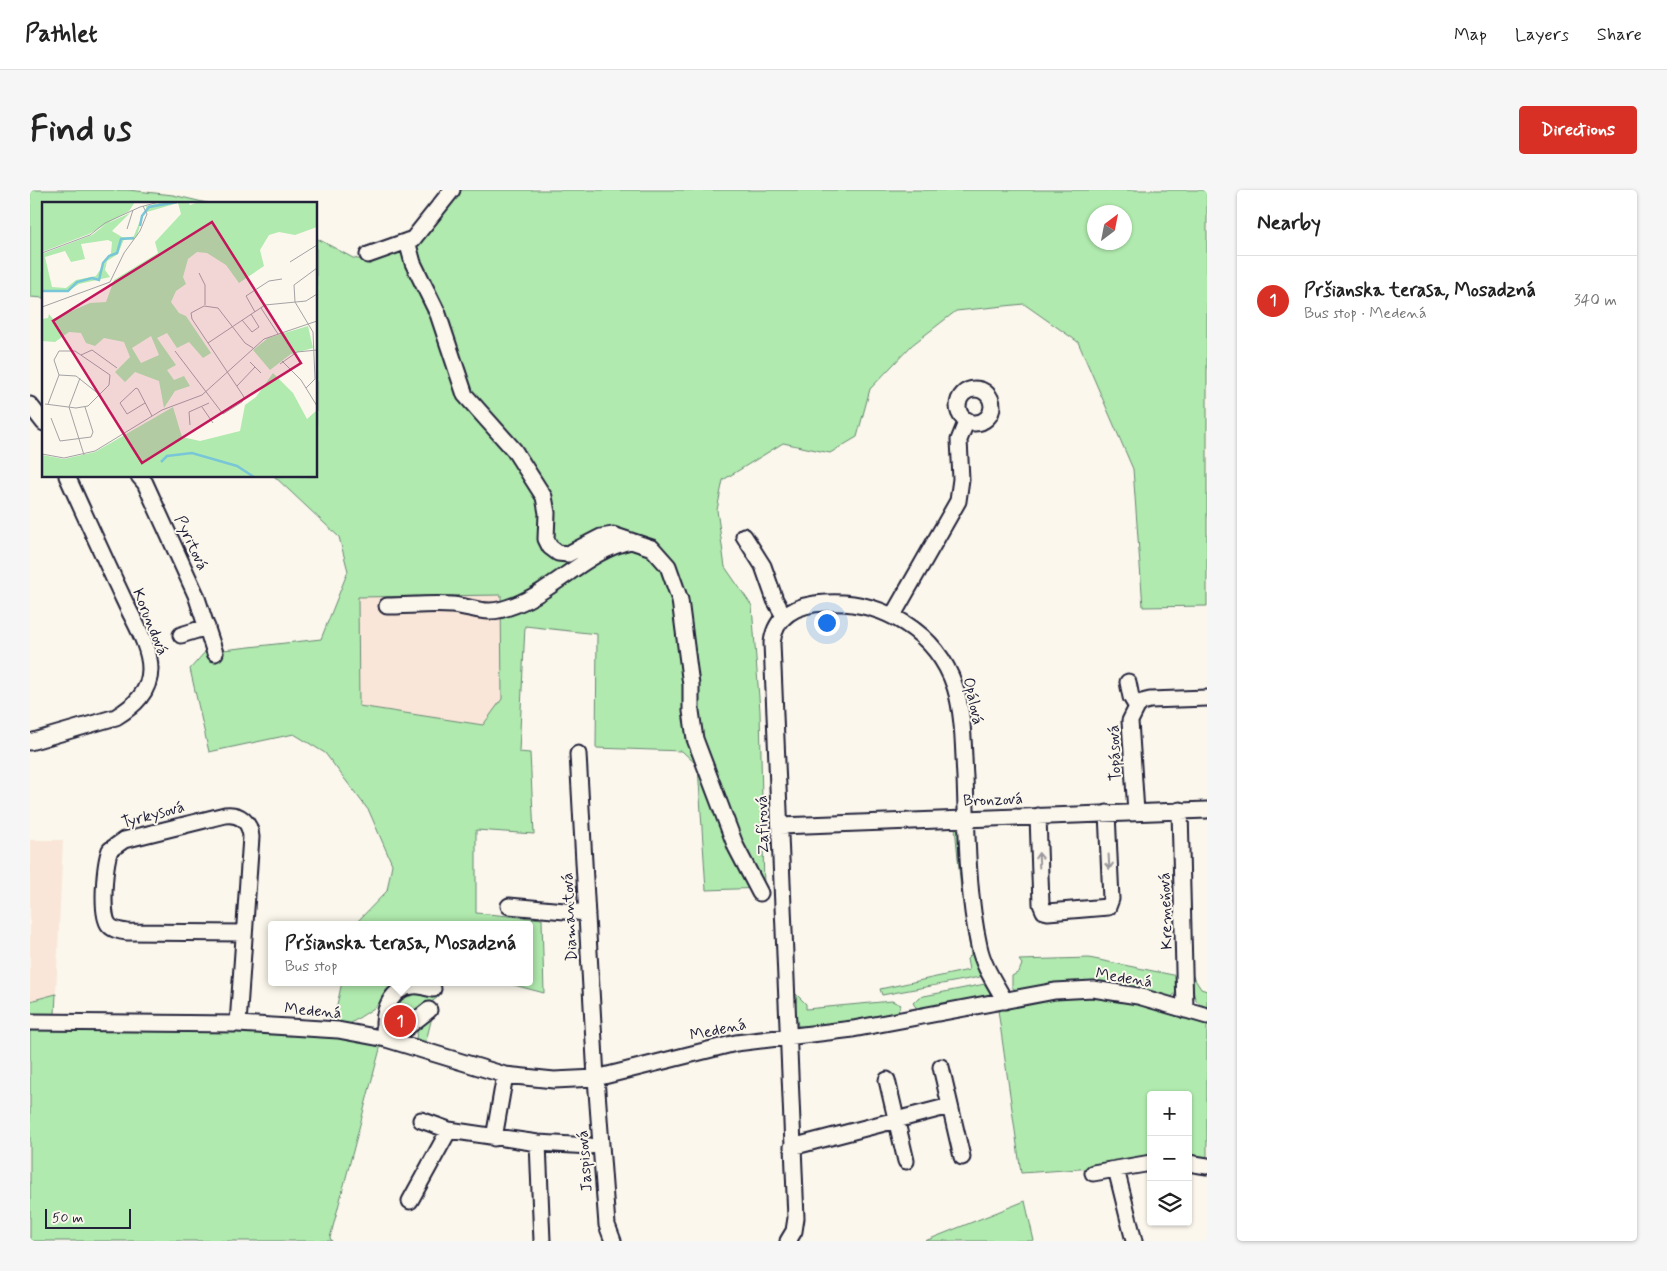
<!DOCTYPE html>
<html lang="en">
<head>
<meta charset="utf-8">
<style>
	:root { --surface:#fff; --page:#f6f6f6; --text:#222; --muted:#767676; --line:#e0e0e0; --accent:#d93025 }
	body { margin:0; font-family:Mynerve,sans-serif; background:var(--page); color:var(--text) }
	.controls { position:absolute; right:15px; bottom:15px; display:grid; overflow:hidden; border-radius:5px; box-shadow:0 1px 4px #0004 }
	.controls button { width:45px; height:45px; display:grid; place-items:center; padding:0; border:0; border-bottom:1px solid var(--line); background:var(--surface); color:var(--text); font:25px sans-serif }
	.compass { position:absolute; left:1057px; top:15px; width:45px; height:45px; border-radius:50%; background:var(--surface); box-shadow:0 1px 4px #0004; rotate:32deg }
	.scale { position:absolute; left:15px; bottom:12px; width:86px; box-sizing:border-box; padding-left:5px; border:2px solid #22223b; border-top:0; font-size:14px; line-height:18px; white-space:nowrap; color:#22223b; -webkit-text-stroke:4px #fbf7ec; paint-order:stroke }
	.you { position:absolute; left:796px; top:432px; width:18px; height:18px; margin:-12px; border:4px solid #fff; border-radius:50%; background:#1a73e8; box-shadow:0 0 0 8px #1a73e833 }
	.badge { display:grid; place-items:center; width:32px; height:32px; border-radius:50%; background:var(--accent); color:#fff; font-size:16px; font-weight:700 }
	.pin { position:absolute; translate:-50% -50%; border:2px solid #fff; box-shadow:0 1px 5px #0006 }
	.popup { position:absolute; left:238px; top:731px; width:265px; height:65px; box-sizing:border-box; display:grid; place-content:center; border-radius:5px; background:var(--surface); filter:drop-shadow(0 1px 4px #0005); font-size:16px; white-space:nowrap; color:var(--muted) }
	.popup b { font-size:19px; color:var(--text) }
	.popup::after { content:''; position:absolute; left:50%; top:100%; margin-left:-10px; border:10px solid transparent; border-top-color:var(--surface) }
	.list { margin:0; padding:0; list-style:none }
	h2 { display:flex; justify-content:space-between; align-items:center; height:65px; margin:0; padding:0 20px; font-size:21px }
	h2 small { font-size:16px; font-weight:400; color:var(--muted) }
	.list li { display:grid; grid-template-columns:32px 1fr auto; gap:15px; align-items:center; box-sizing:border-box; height:90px; padding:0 20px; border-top:1px solid var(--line) }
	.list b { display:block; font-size:19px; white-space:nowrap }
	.list p { margin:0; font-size:16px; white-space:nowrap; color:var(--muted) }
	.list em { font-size:16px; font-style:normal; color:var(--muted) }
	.icon { flex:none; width:28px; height:28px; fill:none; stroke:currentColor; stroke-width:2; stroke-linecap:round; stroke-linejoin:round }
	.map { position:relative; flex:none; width:1177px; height:1051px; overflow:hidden; border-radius:5px }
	header { display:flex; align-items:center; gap:30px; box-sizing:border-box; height:70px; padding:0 25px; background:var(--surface); border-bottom:1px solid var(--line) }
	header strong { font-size:24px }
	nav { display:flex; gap:28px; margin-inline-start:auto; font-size:18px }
	.intro { display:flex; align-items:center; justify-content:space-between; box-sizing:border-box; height:120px; padding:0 30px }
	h1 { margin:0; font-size:35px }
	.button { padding:12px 22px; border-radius:5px; background:var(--accent); color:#fff; font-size:18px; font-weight:700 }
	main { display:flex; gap:30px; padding:0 30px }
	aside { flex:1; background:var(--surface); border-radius:5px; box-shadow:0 1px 4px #0004 }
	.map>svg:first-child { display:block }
	.built { fill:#f9e6d8 }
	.green { fill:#b0eaae; stroke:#698674; fill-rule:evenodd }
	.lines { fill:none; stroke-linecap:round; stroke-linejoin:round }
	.minor-casing { stroke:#22223b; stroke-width:19 }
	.minor { stroke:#fbf7ec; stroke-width:15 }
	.oneway { stroke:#99979c }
	.labels { text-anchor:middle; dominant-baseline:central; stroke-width:4; stroke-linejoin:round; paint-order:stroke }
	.street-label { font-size:16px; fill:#22223b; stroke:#fbf7ec }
	.inset-river { fill:none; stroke:#79c6d8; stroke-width:2.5 }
	.inset-road { fill:none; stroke:#a4a2a5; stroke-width:1 }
	.view { fill:#c2185b; fill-opacity:0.15; stroke:#c2185b; stroke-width:2.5 }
	.inset-edge { fill:none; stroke:#22223b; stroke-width:2.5 }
</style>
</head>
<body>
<header>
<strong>Pathlet</strong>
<nav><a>Map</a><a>Layers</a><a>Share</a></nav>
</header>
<div class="intro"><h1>Find us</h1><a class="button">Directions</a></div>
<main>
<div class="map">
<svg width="1177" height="1051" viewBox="0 0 1177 1051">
	<rect width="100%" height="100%" fill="#fbf7ec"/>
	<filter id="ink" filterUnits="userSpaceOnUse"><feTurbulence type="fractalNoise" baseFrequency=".02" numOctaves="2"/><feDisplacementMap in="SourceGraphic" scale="10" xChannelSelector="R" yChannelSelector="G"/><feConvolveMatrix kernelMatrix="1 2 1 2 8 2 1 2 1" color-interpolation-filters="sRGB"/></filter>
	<g filter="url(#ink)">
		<path class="built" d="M471,404L472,509L453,535L329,516L328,407Z
			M0,650H33L26,804L0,811Z"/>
		<path class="green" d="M0,0H98L143,5L181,14H14V108L0,107Z
			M428,0H1177V416L1113,417L1103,279L1048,152L994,114L926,121L882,155L840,199L827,247L800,263L753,253L693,290L687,320L695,377L722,416L730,521L734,698L676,700L668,576L652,561L566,558L567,444L495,436L489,562L500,563L504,644L446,640V723L512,729L514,803L473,792H499V735H324L357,701L362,674L339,621L295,563L264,544L179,562L160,479L175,462L291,449L318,381L309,347L244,286H286V48L323,68L343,72L384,56ZM1064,22H1094V52H1064ZM471,405L472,509L453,535L329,516L328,407Z
			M925,637L930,642L938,710H932Z
			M940,732L952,785L950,787L852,805L850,799L939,780L937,769L941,765L936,733Z
			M1059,768L1148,786L1147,802L1139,809L1073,791L1023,794L988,802L982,797V786L989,782L992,774L989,770Z
			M1162,785L1171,799L1177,801V817C1161,812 1163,800 1162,785Z
			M312,792H374L344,818L318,835L303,833Z
			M955,794L961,800L957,809L887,819L883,813L889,807Z
			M381,801L408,804L407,808L374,831L369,830L361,822L363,815Z
			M26,804L25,824H0V811Z
			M766,804L776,814V819L862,811L871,815L865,826L783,837L768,836L763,813H766Z
			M1037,807H1086L1177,833V969L1158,966V905H1121V966L1064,978L991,983L968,820Z
			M402,827L395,855L386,848C387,837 394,833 402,827Z
			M0,837L181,839L319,847L351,855L300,1048L302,1051H0Z
			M995,1011L1004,1051H895Z"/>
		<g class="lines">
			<g class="minor-casing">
				<path id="minor" d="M377,51L383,73L408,124L435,205L484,260L514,307L517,323L516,349L520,357L528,363L538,364L571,347L583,345L622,358L638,376L650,410L661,495V521L665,549L706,657L730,703
					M338,65L383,49L422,0
					M928 216a17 17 0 1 1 34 0a17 17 0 1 1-34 0Z
					M0,215L14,233
					M109,286L115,293L166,405L185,463
					M714,346L733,376L745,410L754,426
					M357,416C378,416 401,413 422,415C450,418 454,427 485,415C526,399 558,360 601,351
					M863,425L928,311L931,289L929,250L937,230
					M151,445L177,437
					M1098,492L1101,507L1107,517
					M0,552L86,527C104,516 120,502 120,479C120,456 104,432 95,412C75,370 56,328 37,286
					M548,564L566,888L577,1035L583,1051
					M1150,620L1155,820
					M1106,622L1100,531L1107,517L1112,512L1120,510L1177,508
					M1008,626L1011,714L1014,721L1018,722L1078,717L1081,709L1077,623
					M750,636L1177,620
					M479,716L557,723
					M399,820L371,842L356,849C350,830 357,798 383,796C389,795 396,798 403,799
					M0,832L208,834L308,840L356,849L475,885L524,890L566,888L706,853L823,839L1025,801L1063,799L1108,806L1177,826
					M208,834L221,647C220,632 210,623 195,625L94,650L80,660C75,673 70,724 79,735C83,740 90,741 97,742L214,743
					M911,877L932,967
					M857,890L876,971
					M391,930L419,940
					M464,948L475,885
					M508,953L512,1051
					M762,957L920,916
					M1158,973L1177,976
					M1086,979L1104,1051
					M1063,983L1121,973
					M380,1011L419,940L508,953L560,956
					M758,1051L764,1041L766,1028L742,453C745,424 769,414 796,413C852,410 907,442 925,497C934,526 933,557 935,587C937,643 937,702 949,756C953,776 965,793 975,811"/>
			</g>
			<use href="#minor" class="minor"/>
		</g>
		<defs><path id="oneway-shaft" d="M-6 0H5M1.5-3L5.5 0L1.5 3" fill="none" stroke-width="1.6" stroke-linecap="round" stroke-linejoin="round" transform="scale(1.25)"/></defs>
		<g class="oneway">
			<use href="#oneway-shaft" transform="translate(1009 670) rotate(-92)"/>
			<use href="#oneway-shaft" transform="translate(1079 672) rotate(87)"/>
		</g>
	</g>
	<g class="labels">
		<g class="street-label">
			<text transform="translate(161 353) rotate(65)">Pyritová</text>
			<text transform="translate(120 432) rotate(68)">Korundová</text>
			<text transform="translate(943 511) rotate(78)">Opálová</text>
			<text transform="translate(1085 563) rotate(-92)">Topásová</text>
			<text transform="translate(963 610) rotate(-2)">Bronzová</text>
			<text transform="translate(123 625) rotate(-15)">Tyrkysová</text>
			<text transform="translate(733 635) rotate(-92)">Zafírová</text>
			<text transform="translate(1136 721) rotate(-92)">Kremeňová</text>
			<text transform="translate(540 727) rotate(-93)">Diamantová</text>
			<text transform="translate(1094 788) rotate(9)">Medená</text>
			<text transform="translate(283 821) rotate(5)">Medená</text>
			<text transform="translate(688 840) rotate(-12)">Medená</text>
			<text transform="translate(555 971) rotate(-94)">Jaspisová</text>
		</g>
	</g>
	<g transform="translate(12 12)">
		<rect width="275" height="275" fill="#fbf7ec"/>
		<path d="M0,0H93L87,9L47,32L0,50ZM122,0H146L148,3L157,0H275V25L253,33L237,30L227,33L218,48L222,64L197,81L184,63L165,51L155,50L146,57L141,75L144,82L134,89L129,100L137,111L144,114L169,151L161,156L147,140L135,146L125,131L115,136L134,163L125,168L132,178L142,174L148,184L133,189L122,206L117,179L93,170L83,180L73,170L88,155L82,140L62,136L53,144L44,141L39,131L27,130L13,140L0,139V117L6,116L7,112L11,117L48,101L64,100L72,78L116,51L113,40L139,12L136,1L105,10L104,4ZM109,134L117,153L99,161L90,146ZM102,9L95,34L91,38L82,37L76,52L65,59L63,68L68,75L37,82L26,89L0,90V52L50,33L64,22L88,11L70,29L80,35L91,36ZM66,38L70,40L69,51L54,74L34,78L24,86L10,85L3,55L23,49L29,60L43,57L39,42ZM266,124L271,146L249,152L228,168L211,148L226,136ZM231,171L251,191L265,217L275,208V275H0V253L22,257L53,250L131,205L140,235L158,239L198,229L203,203L214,195Z" fill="#b0eaae" fill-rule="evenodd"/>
		<path class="inset-river" d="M98,24L100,14L107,5L135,0M0,89H26L35,80L50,76L57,78L61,61L67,54L75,51L79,37L92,36M119,260L125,254L150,251L195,264L212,275"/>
		<path class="inset-road" d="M85,27L91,8M0,51L48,33L63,21L98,5L117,0M248,60L275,43M157,71L163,83V103M0,105L68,80L82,51L98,29L105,12L101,4M219,106L236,132M213,110L204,94L227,79L240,77M200,118L210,130L217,125L209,112M166,141L223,103L264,99L275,92M133,149L181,212L200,200L202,195L150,117L149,111L162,104L176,106L203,141L211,146M39,153L50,148L75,166M240,159L259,178L275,204M208,160L219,171M238,162L255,150L275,148M17,173L34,174L58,193M38,176L27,205L42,253M195,184L213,165M264,186L273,177L271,130L253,100L252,83L275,66M103,201L85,212L78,201L94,186L96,187L110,214M3,202L34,206L46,204L67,183L68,173L33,149H17L12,158L17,173L6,202M160,205L171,221M9,216L18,239L49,235L51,230L43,205M148,223L147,210L167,201M0,252L22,256L53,249L120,208L160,193L222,137L275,119"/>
		<path class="view" d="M170,20L259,161L100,261L11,119Z"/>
		<rect width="275" height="275" class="inset-edge"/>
	</g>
</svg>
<div class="controls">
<button>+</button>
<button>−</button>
<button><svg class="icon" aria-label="layers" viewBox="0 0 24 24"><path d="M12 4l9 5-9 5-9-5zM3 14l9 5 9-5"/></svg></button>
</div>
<svg class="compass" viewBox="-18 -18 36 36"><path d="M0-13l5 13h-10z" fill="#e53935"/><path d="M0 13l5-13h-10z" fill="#767676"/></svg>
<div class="scale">50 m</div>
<div class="you"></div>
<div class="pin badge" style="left:370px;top:831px">1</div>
<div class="popup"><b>Pršianska terasa, Mosadzná</b>Bus stop</div>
</div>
<aside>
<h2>Nearby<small></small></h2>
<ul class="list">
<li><span class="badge">1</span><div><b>Pršianska terasa, Mosadzná</b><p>Bus stop · Medená</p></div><em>340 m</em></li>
</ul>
</aside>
</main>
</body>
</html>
